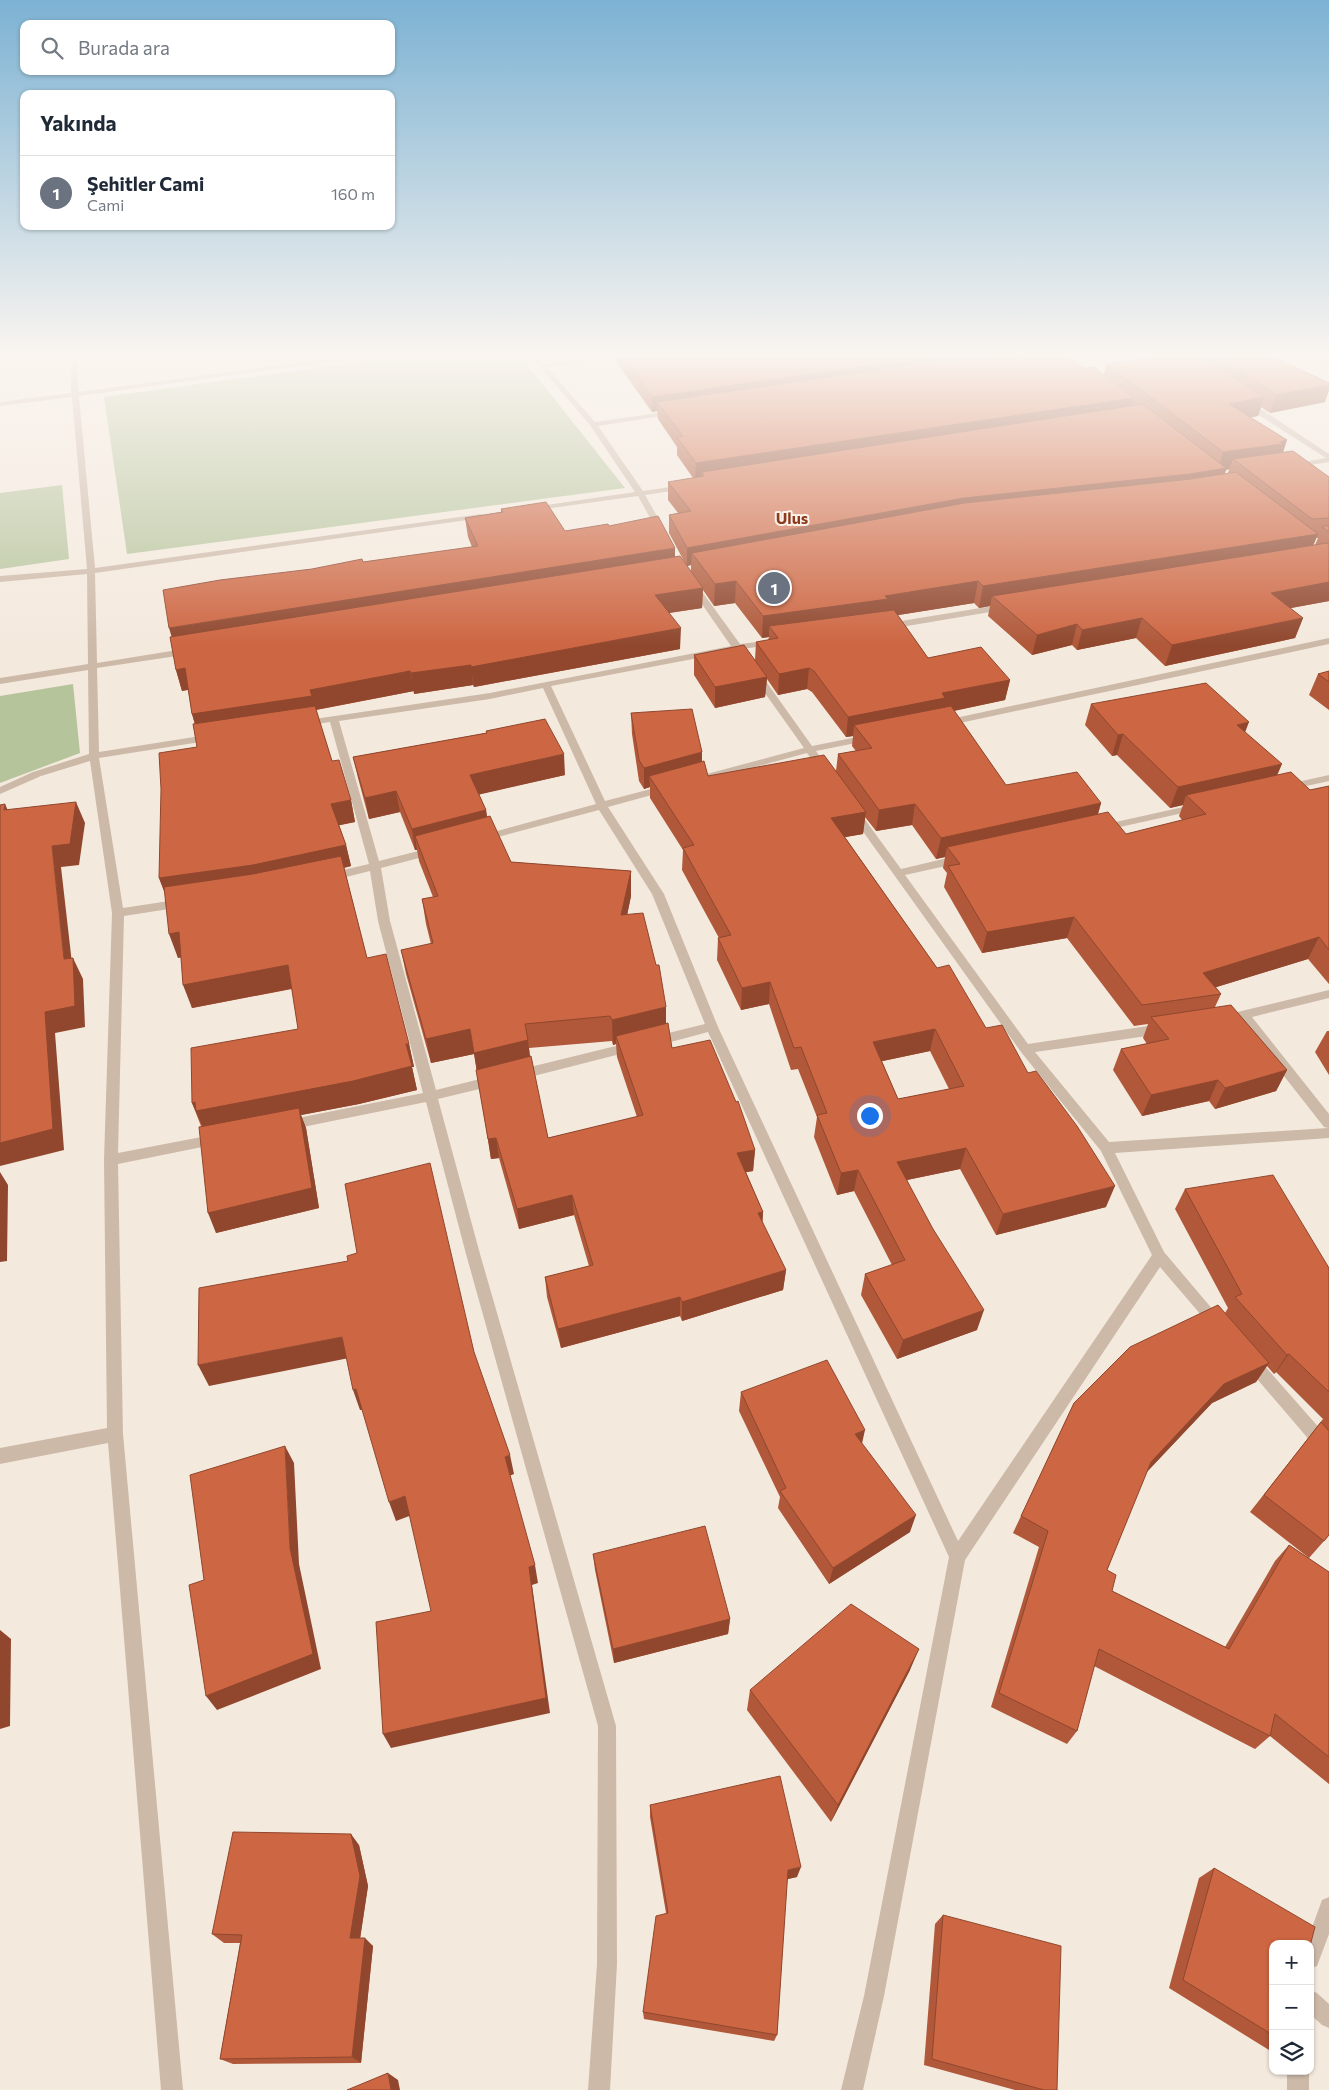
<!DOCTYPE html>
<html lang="tr">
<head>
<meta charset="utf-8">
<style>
	:root { --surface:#fff; --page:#f6f6f7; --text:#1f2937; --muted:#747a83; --line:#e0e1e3; --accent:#7c3aed }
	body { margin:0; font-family:Commissioner,sans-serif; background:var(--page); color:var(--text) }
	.controls { position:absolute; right:15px; bottom:15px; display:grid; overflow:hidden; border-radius:10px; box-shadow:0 1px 4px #0004 }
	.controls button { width:45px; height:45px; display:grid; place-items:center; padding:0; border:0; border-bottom:1px solid var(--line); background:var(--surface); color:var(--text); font:25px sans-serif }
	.you { position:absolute; left:869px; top:1115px; width:18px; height:18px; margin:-12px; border:4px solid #fff; border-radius:50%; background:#1a73e8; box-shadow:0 0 0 8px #1a73e833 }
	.badge { display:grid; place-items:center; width:32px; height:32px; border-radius:50%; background:var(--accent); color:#fff; font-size:16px; font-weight:700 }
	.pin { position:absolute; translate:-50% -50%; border:2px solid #fff; box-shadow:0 1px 5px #0006 }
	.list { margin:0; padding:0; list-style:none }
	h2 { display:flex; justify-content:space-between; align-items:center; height:65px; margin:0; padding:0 20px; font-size:21px }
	h2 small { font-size:16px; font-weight:400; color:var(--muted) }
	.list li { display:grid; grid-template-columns:32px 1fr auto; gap:15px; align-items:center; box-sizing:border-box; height:75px; padding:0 20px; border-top:1px solid var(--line) }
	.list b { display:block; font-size:19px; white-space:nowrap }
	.list p { margin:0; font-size:16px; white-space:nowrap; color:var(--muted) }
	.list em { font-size:16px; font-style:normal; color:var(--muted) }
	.icon { flex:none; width:28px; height:28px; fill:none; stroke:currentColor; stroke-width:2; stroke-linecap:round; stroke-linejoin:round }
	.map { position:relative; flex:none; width:1329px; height:2090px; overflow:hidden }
	.search { position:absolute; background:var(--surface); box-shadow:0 1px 4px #0004; left:20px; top:20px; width:375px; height:55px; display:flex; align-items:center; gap:12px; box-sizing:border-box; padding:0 18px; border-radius:10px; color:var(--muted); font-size:19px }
	.panel { position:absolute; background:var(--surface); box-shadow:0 1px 4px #0004; left:20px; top:90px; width:375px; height:140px; border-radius:10px }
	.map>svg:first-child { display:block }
	.green { fill:#b6c49c }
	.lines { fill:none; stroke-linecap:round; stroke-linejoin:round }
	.minor { fill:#cdb9a8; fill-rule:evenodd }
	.wall { fill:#b05839; fill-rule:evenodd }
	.shaded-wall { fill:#90472e }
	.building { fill:#cd6642; stroke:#90472e; fill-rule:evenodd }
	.labels { text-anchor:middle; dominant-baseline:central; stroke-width:4; stroke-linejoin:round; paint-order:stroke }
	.far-district-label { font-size:16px; font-weight:bold; fill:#8d3a1d; stroke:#fbf3ea }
</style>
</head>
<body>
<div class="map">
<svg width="1329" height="2090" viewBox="0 0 1329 2090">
	<rect width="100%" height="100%" fill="#f4e9dd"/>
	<path class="green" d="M426,353H518L625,488L127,554L104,397Z
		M62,485L69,559L0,569V493Z
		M73,684L80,753L0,783V696Z"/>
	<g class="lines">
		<path class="minor" d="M71,353H77L78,392L373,353H393L79,396L95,568L481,514L485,516L481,518L95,573L97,663L190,648L195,651L190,654L97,668L99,752L213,734L218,737L213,740L99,758L123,908L182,899L188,903L182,907L124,916L118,1153L217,1134L222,1135L224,1139L222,1143L217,1144L118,1164L123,1434L183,2090H161L108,1443L0,1464V1448L107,1428L104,1160L112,913L90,761L41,776L0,794V787L33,772L89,754L88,670L0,684V678L88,664L87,574L0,582V576L87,569L72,397L0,406V402L71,393Z
			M528,353H535L544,364L637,353H660L547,367L595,422L678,410L679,412L675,414L598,426L643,491L684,485L688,487L684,489L645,495L666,532L665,534H659L638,496L530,511L529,509L533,507L635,492L590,425Z
			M1309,353H1317L1329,361V366Z
			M1243,401H1249L1329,454V462L1292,468V464L1326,458L1243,405Z
			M692,581L695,582L740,644L775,640V644L743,649L812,746L867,735L871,736V740L816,751L829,769L824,772L820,771L807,753L707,780L703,779V775L804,748L735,651L551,686L605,801L666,785L671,788L670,790L608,807L664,894L718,1027L958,1541L1152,1255L1101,1151L1021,1052L849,812L850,810H858L901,869L960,855L964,856L965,859L964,862L905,875L1028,1044L1161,1024L1165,1026L1167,1029L1165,1032L1161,1034L1035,1052L1109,1142L1328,1128L1324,1127L1240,1020L1225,1023L1219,1019L1225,1015L1329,990V998L1252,1017L1329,1114V1138L1115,1153L1164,1252L1225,1324L1223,1329L1218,1331L1213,1329L1160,1267L965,1560L884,1996L863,2090H841L864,1996L949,1557L708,1032L656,1046L650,1041L656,1036L705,1024L652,894L599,810L483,841L478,838L479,836L596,804L543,688L490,699L339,721L379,861L434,847L439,851L438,853L381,868L390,921L436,1090L496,1075L501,1077L502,1080L501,1083L496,1085L438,1099L480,1254L616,1726L617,1964L610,2090H588L597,1964L598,1726L466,1254L426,1102L288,1130L283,1129L281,1125L283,1121L423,1093L378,921L370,871L330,881L324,877L326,874L369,864L330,722L304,726L299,723L301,721L490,693L731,646L688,584Z
			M1005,604L1009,607L1008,609L889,629L885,626L889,623Z
			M1329,638V644L946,726L941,723L946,720Z
			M1329,775V781L1288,790L1283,787L1284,785Z
			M1197,804L1202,807L1201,809L1102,831L1097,828L1102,825Z
			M632,1042L638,1047L636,1050L518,1080L513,1078L512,1075L513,1072L518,1070Z
			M1251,1354L1256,1356L1329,1439V1459L1323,1456L1246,1366L1243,1361L1246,1356Z
			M1329,1897V1934L1317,1966L1310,1969V1944H1306L1322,1900Z
			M1310,1990L1317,1993L1329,2004V2028L1322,2025L1310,2014Z
			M1287,2071H1309V2090H1287Z"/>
	</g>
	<path class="wall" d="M567,353H1064L1084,368L1104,374L1106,364L1203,358L1204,353H1266L1325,402L1270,413L1261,407L1258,416L1250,417L1283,452L1329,477V601L1290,608L1303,618L1295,638L1165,666L1136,638L1077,650L1072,645L1032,655L988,616L990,606L979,608L974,603L898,615L928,658L1010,680L1005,700L954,711L1006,785L1101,803L1098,814L1126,834L1182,820L1179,816L1183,805L1170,808L1117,755L1112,756L1085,725L1091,704L1245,732L1277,775L1310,790L1329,786V984L1308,959L1216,987L1221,994L1215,1007L1287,1070L1276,1091L1215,1109L1209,1101L1142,1116L1113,1070L1121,1049L1147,1044L1143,1038L1148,1024L1134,1026L1067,938L982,953L944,887L947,873L943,868L945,857L936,859L912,825L876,831L865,817L863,834L845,837L937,968L986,1028L1028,1073L1106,1207L996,1235L960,1169L907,1180L977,1330L897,1359L861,1295L865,1274L892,1265L854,1191L837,1195L814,1137L817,1117L798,1069L791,1070L769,1004L741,1010L717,960L718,938H719L682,870L683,850L650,798V787L644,789L639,781L632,734L631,713L702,762L708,776L836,771L838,754L856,751L852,746L853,736L846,737L812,692L807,689L778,695L767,679L765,697L715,708L694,675V655L755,660L756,642L768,640L769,637L762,638L735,603L714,606L703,590L702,608L669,613L680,649L474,687L473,685L414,694V691L316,710L332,761L351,800L355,822L339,825L346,845L351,866L344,868L367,958L409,1044L414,1067H412L417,1090L359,1104L301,1115L306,1128L319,1208L216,1233L203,1127L201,1126L192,1103L298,1029L292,989L192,1008L181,957L178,958L165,893L159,878L197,747L195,724L192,714L188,690L182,691L176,670L312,569L472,547L468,537L465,518L501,512V509L565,531L609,526L675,557L686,565L669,533V515L678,513L668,500V482L693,478L677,455V447L658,419L657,411L652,412L615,360V354L570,358ZM1229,469L1228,473L1224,474L1226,470ZM1316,538H1318L1315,545H1313ZM691,565V572L687,566ZM930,1051L949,1089L898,1099L882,1061Z
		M1329,671V710L1309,695L1318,674Z
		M486,731L565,775L479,794L486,810L487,817L511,862L631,871V896L627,915L666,1023L672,1048L755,1150L753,1171L746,1172L763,1212L762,1223L786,1270L783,1290L682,1321L680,1316L561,1348L547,1297L545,1277L589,1266L574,1215L519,1229L499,1158L491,1159L474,1054L431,1063L406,974L401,950L431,944L426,924L422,899L433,897L419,861L417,850H415L400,812L369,819L358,778L353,757L486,733ZM612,1041L613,1045L616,1044L617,1057L637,1117L548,1138L530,1057L529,1048Z
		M1327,1031H1329V1075L1315,1052Z
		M1185,1189L1329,1268V1535L1324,1541L1309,1558L1250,1512L1323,1419L1276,1372L1274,1374L1267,1366L1256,1382L1212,1403L1146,1473L1107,1570L1112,1591L1225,1647L1275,1561L1289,1545L1329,1572V1784L1270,1736L1255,1749L1094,1666L1077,1731L1067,1744L991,1707L1039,1547L1013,1533L1074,1403L1225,1313L1228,1308L1175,1209Z
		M741,1392L862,1444L910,1532L829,1584L778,1508L780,1497L739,1411Z
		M593,1554L730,1619L728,1634L614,1663L595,1570Z
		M910,1670L831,1822L747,1710L750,1690Z
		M650,1805L797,1877L787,1879L777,2035L774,2041L644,2019L643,2012L666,1913L650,1817Z
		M359,1845L368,1886L360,1938L373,1946L361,2063L233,2064L220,2059L240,1943H224L212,1934Z
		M1214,1868L1273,1944V2049L1269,2050L1169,1988L1199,1878Z
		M943,1915L1057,2090H1015L924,2065L935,1924Z"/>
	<path class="shaded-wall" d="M570,353H615V354L570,358Z
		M965,353H1047L927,372L929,357Z
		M917,359L915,374L657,402V411L652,412V397Z
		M1329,385V390L1325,402L1270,413L1276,395Z
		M1264,397L1258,416L1224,423L1229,404Z
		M1134,398L1129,415L704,476L702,472L701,480L695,481L696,463Z
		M1287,440L1281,459H1233L1229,469L1226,470L1221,486L692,553L691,565L687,566V548L964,498L1218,470L1223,452Z
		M1318,534L1309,556L992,596L990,606L979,608L983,586Z
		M675,548V568L175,648L169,628Z
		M736,581L735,603L714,606L715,584Z
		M978,581L974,603L886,617L769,626V637L762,638L763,616Z
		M1329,582V601L1264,613L1271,593Z
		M703,588L702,608L655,615V595Z
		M1142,618L1136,638L1077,650L1082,630Z
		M1303,618L1295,638L1165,666L1172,645Z
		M1077,624L1072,645L1032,655L1037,635Z
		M681,628L680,649L474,687L471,667Z
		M471,665L473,685L414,694L411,673Z
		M185,668L191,689L182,691L176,670Z
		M809,668L807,689L778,695L779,674Z
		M410,671L414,691L315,710L198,735L192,714L310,690Z
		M767,677L765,697L715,708V687Z
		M1010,680L1005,700L943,713L854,725L853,736L846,737L848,717L942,693Z
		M1249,722L1241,743L1237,725Z
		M1123,734L1117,755L1112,756L1118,735Z
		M702,752V773L649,776L650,787L644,789V768Z
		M564,754L565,775L473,796L470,775Z
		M1282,764L1273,785L1186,795L1183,805L1170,808L1178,787Z
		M396,791L400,812L369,819L365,798Z
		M351,800L355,822L336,826L331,804Z
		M76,802L85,823L79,865L61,867L74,981L64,959L52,846Z
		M1101,803L1095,824L947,847L945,857L936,859L941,838Z
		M5,804L15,826L4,810Z
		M915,804L912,825L876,831L879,810Z
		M486,810L489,831L415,836L417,850H415L412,829Z
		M866,812L863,834L829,840L831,818Z
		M346,845L351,866L260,886L167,899L159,878Z
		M631,871V896L622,940L621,915Z
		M1074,917L1067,938L982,953L987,932Z
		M179,932L188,956L178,958L169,934Z
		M1319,937L1308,959L1194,994L1203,973Z
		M73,958L83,979L85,1027L55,1033L64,1150L0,1166V1143L45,1012Z
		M288,965L295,988L192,1008L183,985Z
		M770,982L769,1004L741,1010L742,988Z
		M666,1007V1032L616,1036V1044L613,1045L612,1020Z
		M470,1029L474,1054L431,1063L426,1039Z
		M935,1029L930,1051L869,1064L873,1042Z
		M528,1040L531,1065L478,1078L474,1053Z
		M409,1044L414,1067H412L417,1090L359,1104L301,1115L306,1128L319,1208L216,1233L208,1213L206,1134L192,1103Z
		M1287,1070L1276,1091L1215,1109L1225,1088Z
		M1218,1080L1209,1101L1142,1116L1151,1095Z
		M496,1138L499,1158L491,1159L488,1139Z
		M966,1148L960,1169L892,1183L897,1162Z
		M755,1150L753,1171L736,1174L737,1153Z
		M858,1170L854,1191L837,1195L841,1173Z
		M0,1172L8,1185L7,1261L0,1262Z
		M1115,1186L1106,1207L996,1235L1003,1214Z
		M572,1195L574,1215L519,1229L517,1209Z
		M763,1212L762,1232L758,1213Z
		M786,1270L783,1290L682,1321V1302Z
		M680,1297V1316L561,1348L558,1329Z
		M984,1310L977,1330L897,1359L903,1340Z
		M342,1337L349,1358L209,1386L198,1365Z
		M1289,1354L1276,1372L1274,1374L1287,1355Z
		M1269,1363L1256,1382L1212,1403L1140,1479L1151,1462L1224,1384Z
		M356,1389L363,1410H360L353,1390Z
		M865,1430L861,1448L855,1434Z
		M285,1446L294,1463L299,1564L321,1669L217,1710L206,1696L290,1548Z
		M510,1455L514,1474L509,1476L505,1457Z
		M405,1496L412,1515L396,1521L389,1502Z
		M916,1515L910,1532L829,1584L833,1568Z
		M535,1565L538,1583L532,1585L550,1713L391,1748L383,1734L529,1567Z
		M730,1619L728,1634L614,1663L613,1649Z
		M0,1630L11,1639L10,1726L0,1729Z
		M919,1649L910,1670L831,1822L838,1805Z
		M351,1834L359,1845L368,1886L359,1946L350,1938Z
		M801,1867L797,1877L784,1880L788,1870Z
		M365,1938L373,1946L361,2063L352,2057Z
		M388,2073L398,2080L400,2090H391Z"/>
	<path class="building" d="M621,353H911L917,359L652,397Z
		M924,353H965L929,357Z
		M1023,353H1064L1084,368L1094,367L1134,398L696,463L677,437L683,436L657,402L912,365Z
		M1181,353H1195L1264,397L1229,404L1287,440L1280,442L1283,444L1223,452L1106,364Z
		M1211,353H1266L1329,383V385L1276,395Z
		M1143,404L1226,468L1190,474L964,498L687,548L669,515L691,511L668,482L704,476L702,472Z
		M1293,451L1329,477V518L1312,519L1233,459Z
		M1236,472L1318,534L983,586L978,581L885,596L888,599L763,616L736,581L715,584L692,553L965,503L1191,479Z
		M546,502L565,531L608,524L609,526L658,516L675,548L169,628L163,590L220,580L312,569L362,559L363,562L478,546L465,518L503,512L501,509Z
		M1329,525V532L1322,527Z
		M1327,543L1329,544V582L1271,593L1303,618L1172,645L1142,618L1082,630L1077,624L1037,635L992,596Z
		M680,556L703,588L655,595L681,628L471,667V665L411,673L410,671L310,690L312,696L192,714L185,668L176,670L170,637Z
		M894,610L928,658L981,647L1010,680L942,693L945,698L848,717L814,671L809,668L779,674L756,642L778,638L769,626Z
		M744,645L767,677L715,687L694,655Z
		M1329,671V682L1318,674Z
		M1206,683L1249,722L1237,725L1282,764L1178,787L1123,734L1118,735L1091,704Z
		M315,706L332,761L339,760L351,800L331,804L346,845L253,865L159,878L161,789L159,753L197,747L193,724Z
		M951,706L1006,785L1077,772L1101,803L941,838L915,804L879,810L838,754L872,748L854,725Z
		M692,709L702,752L644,768L639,760L631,713Z
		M545,719L564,754L470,775L486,810L412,829L396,791L365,798L353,757L487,733L486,731Z
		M824,755L866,812L831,818L937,968L949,965L986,1028L1002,1025L1028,1073L1036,1071L1077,1126L1115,1186L1003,1214L966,1148L897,1162L933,1229L984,1310L903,1340L865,1274L905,1260L858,1170L841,1173L817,1115L827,1113L801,1047L794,1048L770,982L742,988L718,938L731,935L683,848L694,845L649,776L704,761L708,776ZM935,1029L964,1086L898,1099L873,1042Z
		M1291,772L1310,790L1329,786V950L1319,937L1203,973L1221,994L1142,1005L1074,917L987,932L948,866L960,864L947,847L1108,812L1126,834L1206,814L1186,795Z
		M76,802L70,844L52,846L64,959L73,958L75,1006L45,1012L53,1129L0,1143V805L5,804L4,810Z
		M490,816L511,862L631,871L621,915L643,913L656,965H659L666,1007L612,1020L610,1016L525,1024L528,1040L474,1053L470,1029L426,1039L401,950L433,943L422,899L438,896L415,836Z
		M341,856L367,958L386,954L409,1044H406L412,1066L353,1081L196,1111L195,1102L192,1103L191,1048L298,1029L288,965L183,985L179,932L169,934L164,887L253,874Z
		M1231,1005L1287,1070L1225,1088L1218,1080L1151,1095L1121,1049L1169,1039L1151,1017Z
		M668,1023L672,1048L710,1040L736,1102L738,1101L755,1150L737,1153L763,1212L758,1213L786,1270L682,1302L680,1297L558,1329L545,1277L593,1265L572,1195L517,1209L496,1138L488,1139L476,1070L531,1056L548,1138L643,1115L616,1036Z
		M299,1108L312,1188L208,1213L199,1127Z
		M430,1163L474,1352L510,1455L505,1457L535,1565L529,1567L546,1698L383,1734L376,1622L431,1611L405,1496L389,1502L356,1389L353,1390L342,1337L198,1365L199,1288L348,1261L347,1256L357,1253L345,1184Z
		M1273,1175L1329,1268V1392L1289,1354L1287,1355L1235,1297L1242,1294L1185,1189Z
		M1218,1305L1269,1363L1224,1384L1151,1462L1107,1570L1116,1575L1112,1591L1229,1649L1289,1545L1329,1572V1757L1275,1714L1270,1736L1099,1649L1077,1731L999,1693L1048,1531L1021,1516L1074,1403L1130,1347Z
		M827,1360L865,1430L855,1434L916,1515L833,1568L780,1491L786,1488L741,1392Z
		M1321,1422L1329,1431V1535L1324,1541L1264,1495Z
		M285,1446L290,1548L313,1654L206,1696L189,1585L204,1580L190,1475Z
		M705,1526L730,1619L613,1649L593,1554Z
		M851,1604L919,1649L838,1805L750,1690Z
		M780,1776L801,1867L788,1870L777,2035L643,2012L656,1916L668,1913L650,1805Z
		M233,1832L351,1834L360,1876L350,1938H365L352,2057L220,2059L242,1935L212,1934Z
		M1214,1868L1315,1927L1310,1946V1944H1273V2035L1183,1980Z
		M943,1915L1061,1946L1057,2090H1044L932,2059Z
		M388,2073L391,2090H347Z"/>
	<linearGradient id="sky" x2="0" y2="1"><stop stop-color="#7cb2d3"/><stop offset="0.55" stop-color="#faf5f0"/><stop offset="1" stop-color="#faf5f0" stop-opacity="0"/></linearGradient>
	<rect width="1329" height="646" fill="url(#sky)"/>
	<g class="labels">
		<g class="far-district-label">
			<text x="792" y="517">Ulus</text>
		</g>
	</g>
</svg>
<div class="controls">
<button>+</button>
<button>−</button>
<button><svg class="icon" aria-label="layers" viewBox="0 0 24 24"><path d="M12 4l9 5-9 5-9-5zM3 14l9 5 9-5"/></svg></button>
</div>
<div class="you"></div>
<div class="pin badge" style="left:774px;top:588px;background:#6b7280">1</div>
<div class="search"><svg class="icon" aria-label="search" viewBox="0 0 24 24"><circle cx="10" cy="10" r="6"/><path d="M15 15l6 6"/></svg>Burada ara</div>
<section class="panel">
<h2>Yakında<small></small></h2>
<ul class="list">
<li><span class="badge" style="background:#6b7280">1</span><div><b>Şehitler Cami</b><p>Cami</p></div><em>160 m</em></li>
</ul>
</section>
</div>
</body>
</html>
